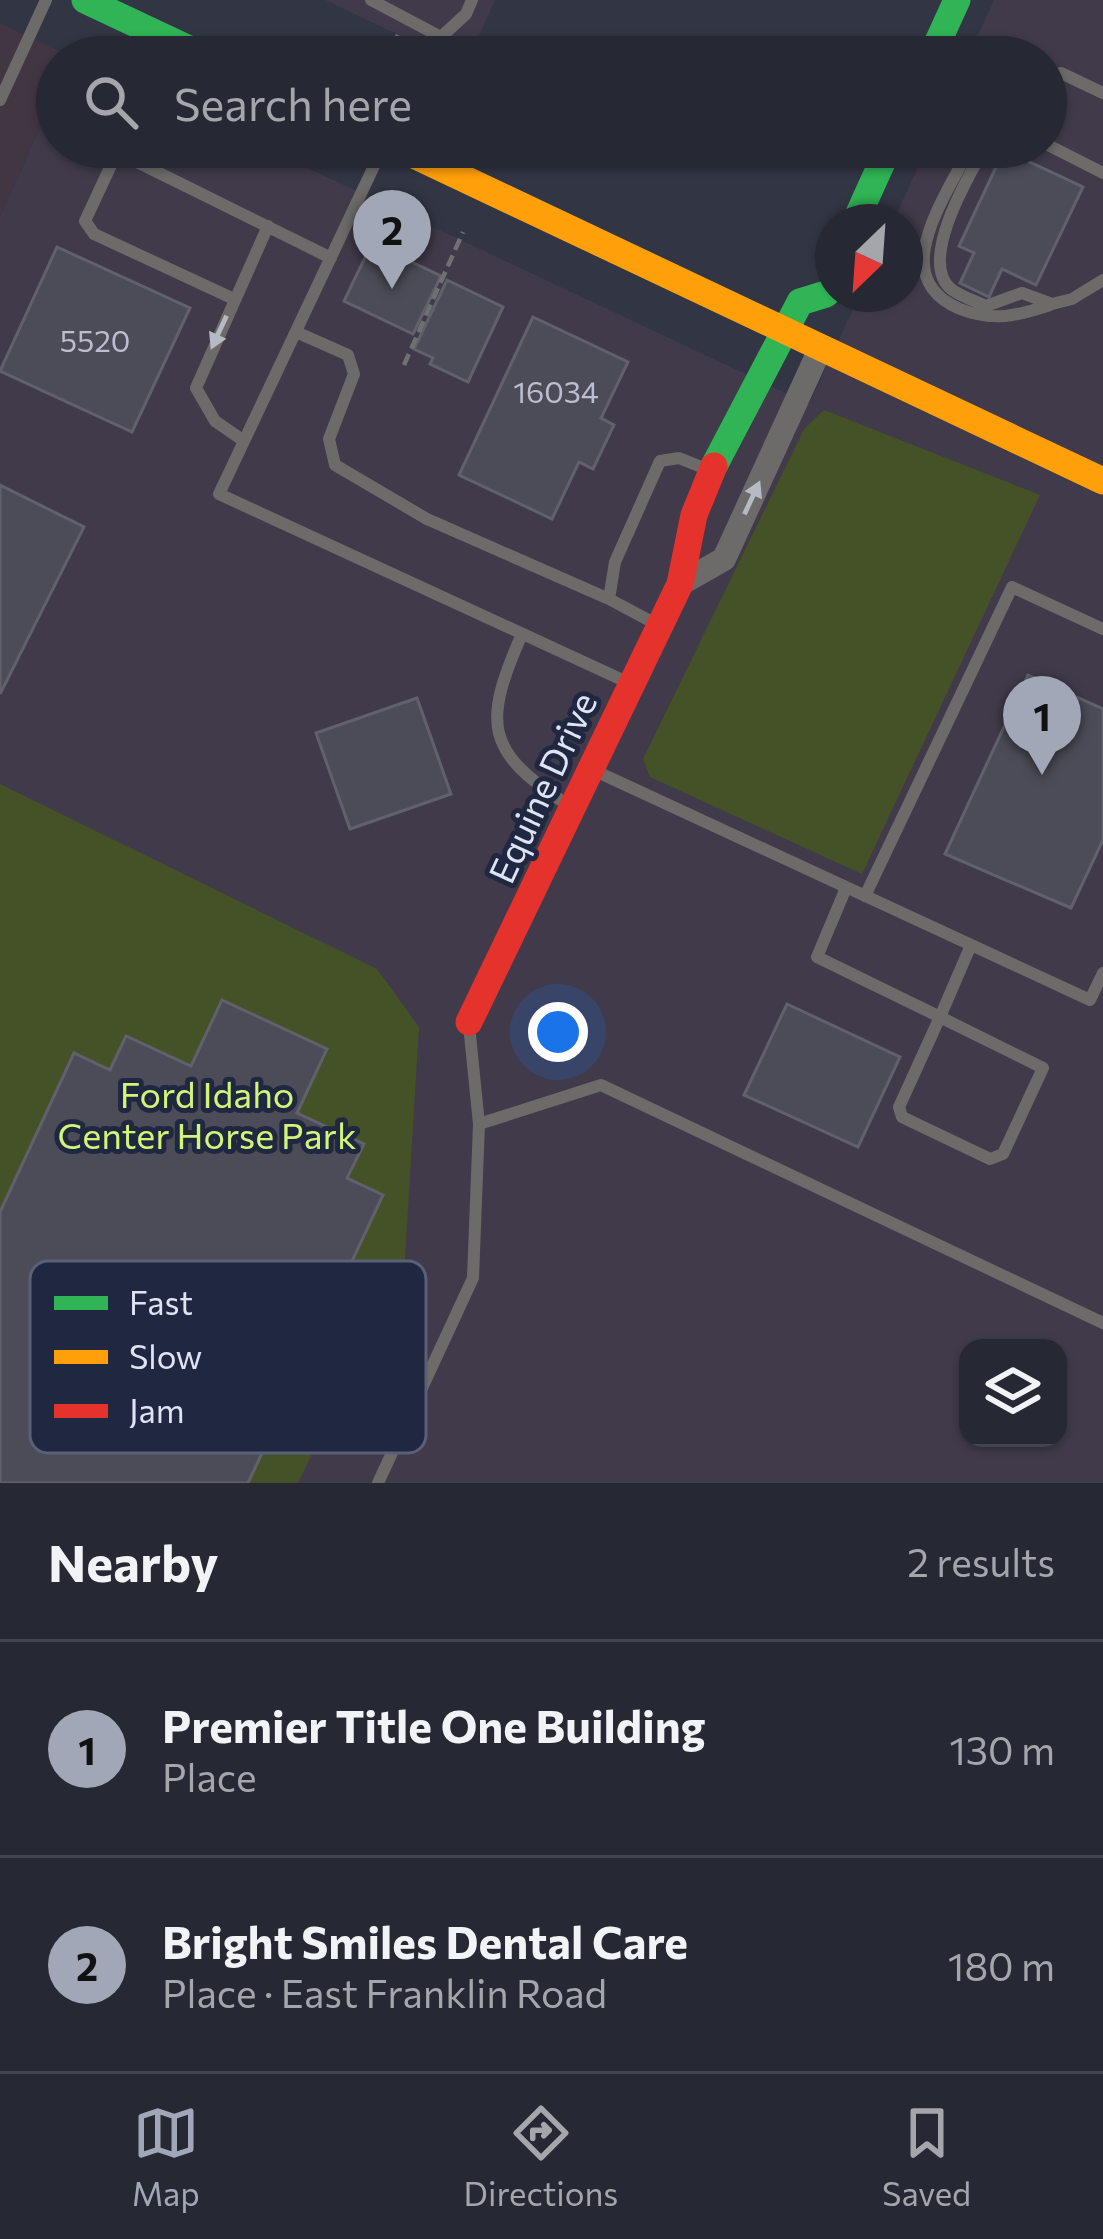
<!DOCTYPE html>
<html lang="en">
<head>
<meta charset="utf-8">
<style>
	:root { --surface:#262833; --page:#32343f; --text:#f1f3f6; --muted:#a4a6ac; --line:#42444e; --accent:#a2a7b7 }
	body { margin:0; font-family:Commissioner,sans-serif; background:var(--page); color:var(--text) }
	.controls { position:absolute; right:36px; bottom:36px; display:grid; overflow:hidden; border-radius:24px; box-shadow:0 3px 9px #0004 }
	.controls button { width:108px; height:108px; display:grid; place-items:center; padding:0; border:0; border-bottom:3px solid var(--line); background:var(--surface); color:var(--text); font:60px sans-serif }
	.compass { position:absolute; left:815px; top:204px; width:108px; height:108px; border-radius:50%; background:var(--surface); box-shadow:0 3px 9px #0004; rotate:205deg }
	.you { position:absolute; left:558px; top:1032px; width:42px; height:42px; margin:-30px; border:9px solid #fff; border-radius:50%; background:#1a73e8; box-shadow:0 0 0 18px #1a73e833 }
	.badge { display:grid; place-items:center; width:78px; height:78px; border-radius:50%; background:var(--accent); color:#111; font-size:39px; font-weight:700 }
	.pin { position:absolute; translate:-50% -99px; filter:drop-shadow(0 3px 6px #0008) }
	.pin::after { content:''; position:absolute; top:63px; width:42px; height:36px; background:inherit; clip-path:polygon(0 0,100% 0,50% 100%) }
	.list { margin:0; padding:0; list-style:none }
	h2 { display:flex; justify-content:space-between; align-items:center; height:156px; margin:0; padding:0 48px; font-size:51px }
	h2 small { font-size:39px; font-weight:400; color:var(--muted) }
	.list li { display:grid; grid-template-columns:78px 1fr auto; gap:36px; align-items:center; box-sizing:border-box; height:216px; padding:0 48px; border-top:3px solid var(--line) }
	.list b { display:block; font-size:45px; white-space:nowrap }
	.list p { margin:0; font-size:39px; white-space:nowrap; color:var(--muted) }
	.list em { font-size:39px; font-style:normal; color:var(--muted) }
	.icon { flex:none; width:66px; height:66px; fill:none; stroke:currentColor; stroke-width:2; stroke-linecap:round; stroke-linejoin:round }
	.map { position:relative; flex:none; width:1103px; height:1483px; overflow:hidden }
	.search { position:absolute; background:var(--surface); box-shadow:0 3px 9px #0004; left:36px; right:36px; top:36px; height:132px; display:flex; align-items:center; gap:30px; box-sizing:border-box; padding:0 42px; border-radius:66px; color:var(--muted); font-size:45px }
	.sheet { height:588px; background:var(--surface) }
	nav { display:flex; justify-content:space-around; align-items:center; box-sizing:border-box; height:168px; border-top:3px solid var(--line); background:var(--surface); font-size:33px; color:var(--muted) }
	nav a { display:grid; justify-items:center; gap:6px }
	nav .on { color:var(--accent) }
	.map>svg:first-child { display:block }
	.commercial { fill:#403a4a; fill-rule:evenodd }
	.industrial { fill:#423643 }
	.green { fill:#455227 }
	.building { fill:#4c4c58; stroke:#61616e; stroke-width:3 }
	.lines { fill:none; stroke-linecap:round; stroke-linejoin:round }
	.path { stroke:#707073; stroke-width:4.5; stroke-dasharray:12 6; stroke-linecap:butt }
	.lane { stroke:#6c6b69; stroke-width:12 }
	.street { stroke:#6c6b69; stroke-width:24 }
	.fast { stroke:#30b455; stroke-width:27 }
	.slow { stroke:#ff9f0a; stroke-width:27 }
	.jam { stroke:#e5322d; stroke-width:27 }
	.oneway { fill:#b6bac4 }
	.labels { text-anchor:middle; dominant-baseline:central; stroke-width:10; stroke-linejoin:round; paint-order:stroke }
	.number-label { font-size:30px; fill:#babece }
	.street-label { font-size:36px; fill:#dee4f5; stroke:#202841 }
	.park-label { font-size:36px; fill:#d2f578; stroke:#202841 }
	.key { fill:#202841; stroke:#596077; stroke-width:3 }
	.key-label { font-size:33px; fill:#dee4f5 }
</style>
</head>
<body>
<div class="map">
<svg width="1103" height="1483" viewBox="0 0 1103 1483">
	<rect width="100%" height="100%" fill="#323644"/>
	<path class="commercial" d="M325,0H495L469,57H445Z
		M994,0H1103V1483H0V217L57,89V147H263L809,404L860,294H905V222H893L927,147H1046V57H968ZM968,1348H1058V1438H968Z"/>
	<path class="industrial" d="M0,23L71,57H57V89L0,217Z"/>
	<path class="green" d="M824,410L1040,495L862,874L650,777L643,759L804,429Z
		M0,784L377,969L419,1027L405,1259L298,1483H0Z"/>
	<path class="building" d="M1004,150L1083,187L1036,285L1002,269L989,297L960,283L974,253L959,246Z
		M372,243L441,276L413,334L344,301Z
		M57,247L190,308L132,432L0,371Z
		M447,280L503,307L468,382L430,364L433,358L414,349Z
		M533,317L628,362L601,418L614,425L593,469L579,462L552,519L459,475Z
		M0,485L84,527L0,694Z
		M1028,675L1103,709V840L1071,908L945,854Z
		M417,698L451,794L350,829L316,733Z
		M222,1000L327,1049L297,1113L364,1144L347,1178L383,1195L248,1483H0V1212L74,1053L110,1070L126,1036L191,1066Z
		M787,1004L900,1057L858,1147L744,1095Z"/>
	<g class="lines">
		<path class="path" d="M388,57L398,35
			M404,365L463,232"/>
		<path class="lane" d="M371,0L441,37L466,14L472,0
			M0,100L46,0
			M1046,102L1061,73L1103,93
			M1046,144L1103,173
			M383,147L219,494L629,683
			M970,147C946,198 885,277 960,309C993,322 1017,316 1050,305
			M985,147C968,177 918,261 951,289C960,296 975,301 986,306L1022,293L1052,304L1072,299L1103,280
			M234,299L94,234L85,221L113,161L125,156L331,258
			M296,332L348,355L354,374L329,439L335,465L427,519L609,599
			M244,441L215,421L196,388L268,226
			M656,624L609,599L615,562L660,461L679,458L711,471
			M522,634C483,723 484,751 568,805
			M591,769L1090,1000L1103,973
			M846,888L817,957L940,1017L899,1107L902,1117L990,1159L1003,1154L1043,1068L940,1017L971,945
			M865,896L1012,587L1103,629
			M479,1124L601,1085L1103,1323
			M378,1483L473,1278L479,1124L469,1025"/>
		<path class="street" d="M680,584L724,559L821,347"/>
		<path class="fast" d="M85,0L206,57
			M931,57L957,0
			M855,222L889,147
			M714,466L800,302L826,294"/>
		<path class="slow" d="M397,147L1103,481"/>
		<path class="jam" d="M469,1022L680,584L694,515L714,466"/>
	</g>
	<defs><path id="oneway-solid" d="M-6-.8H1V-3.2L6.5 0L1 3.2V.8H-6Z" transform="scale(3)"/></defs>
	<g class="oneway">
		<use href="#oneway-solid" transform="translate(219 332) rotate(115)"/>
		<use href="#oneway-solid" transform="translate(752 498) rotate(-65)"/>
	</g>
	<g class="labels">
		<g class="number-label">
			<text x="95" y="339">5520</text>
			<text x="556" y="390">16034</text>
		</g>
		<g class="street-label">
			<text transform="translate(541 787) rotate(-65)">Equine Drive</text>
		</g>
		<g class="park-label">
			<text x="207" y="1093">Ford Idaho<tspan x="207" dy="41">Center Horse Park</tspan></text>
		</g>
	</g>
	<rect x="30" y="1261" width="396" height="192" rx="18" class="key"/>
	<rect x="54" y="1296" width="54" height="14" fill="#30b455"/>
	<rect x="54" y="1350" width="54" height="14" fill="#ff9f0a"/>
	<rect x="54" y="1404" width="54" height="14" fill="#e5322d"/>
	<g class="key-label">
		<text x="129" y="1315">Fast</text>
		<text x="129" y="1369">Slow</text>
		<text x="129" y="1423">Jam</text>
	</g>
</svg>
<div class="controls">
<button><svg class="icon" aria-label="layers" viewBox="0 0 24 24"><path d="M12 4l9 5-9 5-9-5zM3 14l9 5 9-5"/></svg></button>
</div>
<svg class="compass" viewBox="-18 -18 36 36"><path d="M0-13l5 13h-10z" fill="#e53935"/><path d="M0 13l5-13h-10z" fill="#a4a6ac"/></svg>
<div class="you"></div>
<div class="pin badge" style="left:1042px;top:775px">1</div>
<div class="pin badge" style="left:392px;top:289px">2</div>
<div class="search"><svg class="icon" aria-label="search" viewBox="0 0 24 24"><circle cx="10" cy="10" r="6"/><path d="M15 15l6 6"/></svg>Search here</div>
</div>
<section class="sheet">
<h2>Nearby<small>2 results</small></h2>
<ul class="list">
<li><span class="badge">1</span><div><b>Premier Title One Building</b><p>Place</p></div><em>130 m</em></li>
<li><span class="badge">2</span><div><b>Bright Smiles Dental Care</b><p>Place · East Franklin Road</p></div><em>180 m</em></li>
</ul>
</section>
<nav>
<a class="on"><svg class="icon" aria-label="map" viewBox="0 0 24 24"><path d="M3 6l6-2 6 2 6-2v14l-6 2-6-2-6 2zM9 4v14M15 6v14"/></svg>Map</a>
<a><svg class="icon" aria-label="directions" viewBox="0 0 24 24"><path d="M12 3l9 9-9 9-9-9zM9 14v-3h6M13 9l2 2-2 2"/></svg>Directions</a>
<a><svg class="icon" aria-label="saved" viewBox="0 0 24 24"><path d="M7 4h10v16l-5-4-5 4z"/></svg>Saved</a>
</nav>
</body>
</html>
